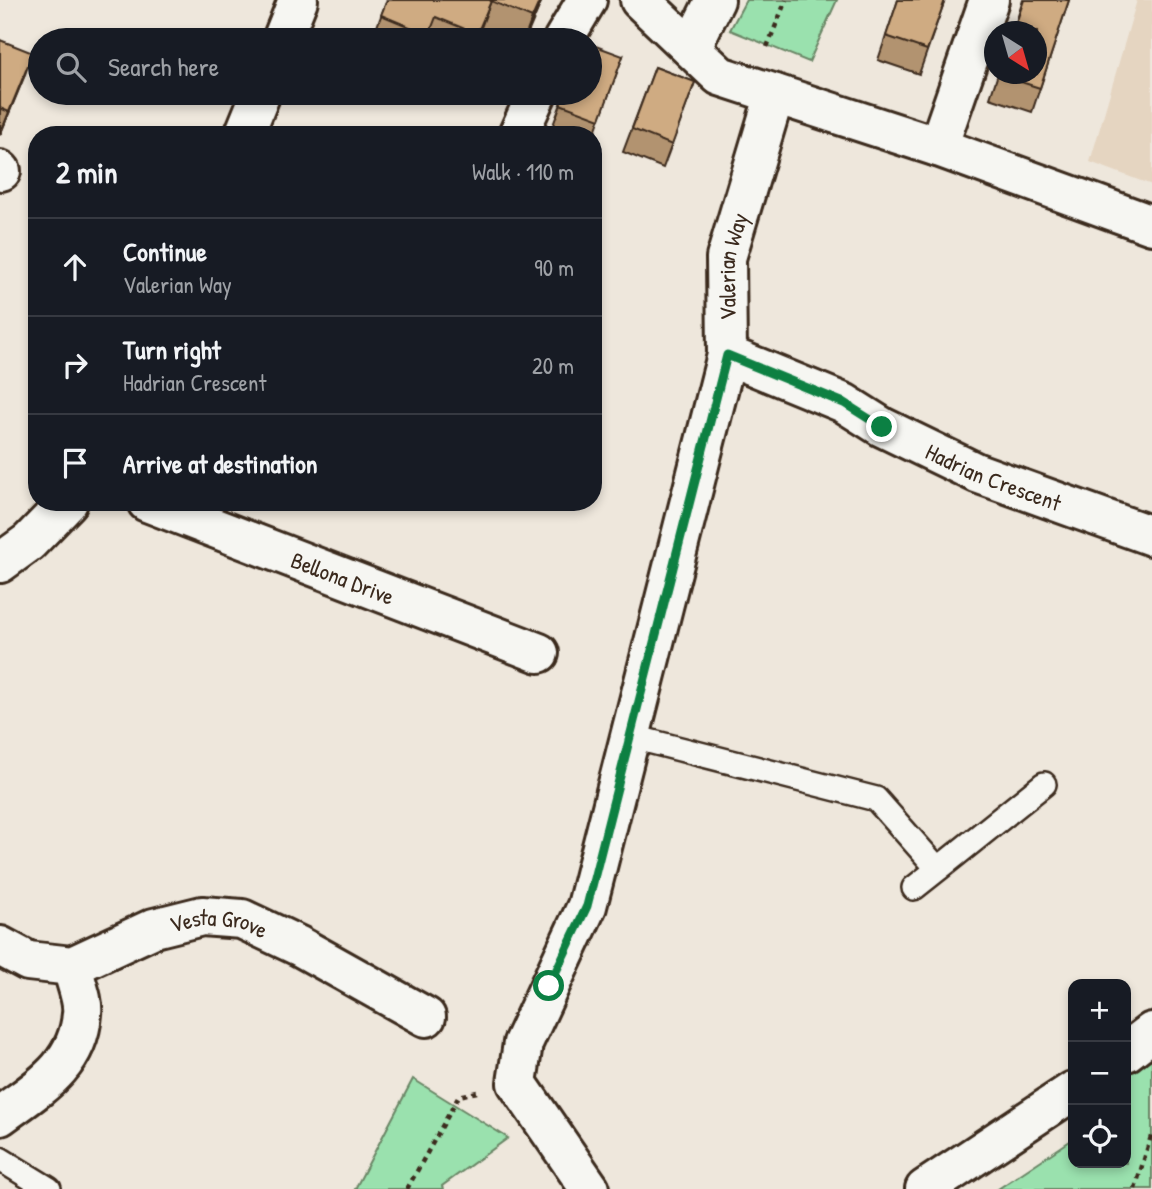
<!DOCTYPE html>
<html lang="en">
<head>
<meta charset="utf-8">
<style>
	:root { --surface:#171b24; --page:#242831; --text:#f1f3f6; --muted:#9ea1a6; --line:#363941 }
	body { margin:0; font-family:"Patrick Hand",sans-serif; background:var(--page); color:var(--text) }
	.controls { position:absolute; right:21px; bottom:21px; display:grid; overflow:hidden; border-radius:14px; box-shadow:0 4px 10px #0003 }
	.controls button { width:63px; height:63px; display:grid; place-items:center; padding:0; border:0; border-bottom:2px solid var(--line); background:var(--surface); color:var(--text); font:35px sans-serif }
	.compass { position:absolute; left:984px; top:21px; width:63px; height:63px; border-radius:50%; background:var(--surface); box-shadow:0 4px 10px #0003; rotate:143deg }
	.stop { position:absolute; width:21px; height:21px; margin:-16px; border:5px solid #0b8043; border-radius:50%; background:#fff }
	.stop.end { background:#0b8043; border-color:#fff; box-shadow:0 2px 7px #0008 }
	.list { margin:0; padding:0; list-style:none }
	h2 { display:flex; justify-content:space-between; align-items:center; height:91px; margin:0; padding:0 28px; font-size:30px }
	h2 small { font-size:23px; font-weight:400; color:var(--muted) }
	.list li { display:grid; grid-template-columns:46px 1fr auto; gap:21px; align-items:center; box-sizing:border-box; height:98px; padding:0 28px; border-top:2px solid var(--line) }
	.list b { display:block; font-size:26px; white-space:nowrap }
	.list p { margin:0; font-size:23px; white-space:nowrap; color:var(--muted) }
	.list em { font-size:23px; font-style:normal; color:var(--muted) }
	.icon { flex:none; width:38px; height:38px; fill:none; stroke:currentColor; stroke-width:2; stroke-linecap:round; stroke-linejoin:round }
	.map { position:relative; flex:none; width:1152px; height:1189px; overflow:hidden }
	.search { position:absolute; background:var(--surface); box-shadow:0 4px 10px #0003; left:28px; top:28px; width:574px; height:77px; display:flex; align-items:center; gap:18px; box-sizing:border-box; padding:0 24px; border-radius:38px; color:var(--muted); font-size:26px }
	.panel { position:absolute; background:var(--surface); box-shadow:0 4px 10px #0003; left:28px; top:126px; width:574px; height:385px; border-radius:28px }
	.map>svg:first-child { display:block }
	.built { fill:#e5d5c1 }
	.green { fill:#9ae1ae; stroke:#6a8666; stroke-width:2 }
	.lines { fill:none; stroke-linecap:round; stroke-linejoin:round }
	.lane-casing { stroke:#3b2a1e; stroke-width:28 }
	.street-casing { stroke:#3b2a1e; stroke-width:44 }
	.path { stroke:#3b2a1e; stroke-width:4.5; stroke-dasharray:5 5; stroke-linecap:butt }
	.lane { stroke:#f6f6f2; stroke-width:23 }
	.street { stroke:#f6f6f2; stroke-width:38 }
	.wall { fill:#b29370; stroke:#3b2a1e; stroke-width:2 }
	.shaded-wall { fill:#91785b; stroke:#3b2a1e; stroke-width:2 }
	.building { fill:#cfab82; stroke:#3b2a1e; stroke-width:2 }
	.route { stroke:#0b8043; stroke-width:9 }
	.labels { text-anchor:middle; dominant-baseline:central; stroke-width:5; stroke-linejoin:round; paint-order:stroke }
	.street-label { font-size:23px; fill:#3b2a1e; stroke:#f6f6f2 }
</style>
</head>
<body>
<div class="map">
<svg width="1152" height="1189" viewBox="0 0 1152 1189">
	<rect width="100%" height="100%" fill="#eee7dc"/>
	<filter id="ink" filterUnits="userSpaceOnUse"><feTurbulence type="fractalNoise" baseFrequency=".0143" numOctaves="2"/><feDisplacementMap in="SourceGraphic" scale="14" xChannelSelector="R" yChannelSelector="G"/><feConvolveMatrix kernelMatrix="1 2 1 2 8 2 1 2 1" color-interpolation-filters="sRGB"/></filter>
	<g filter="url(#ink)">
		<path class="built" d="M1137,0H1152V185L1090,162Z"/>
		<path class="green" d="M746,0H837L809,62L730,30Z
			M1152,1056V1189H998L1073,1139V1163H1126V1075Z
			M413,1079L508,1138L442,1186L443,1189H355Z"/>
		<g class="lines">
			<g class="lane-casing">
				<path id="lane" d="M629,736L876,799L938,869L1044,784
					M914,888L938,869
					M0,1159L49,1189"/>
			</g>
			<g class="street-casing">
				<g id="street">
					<path d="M640,0L720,76L938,147L1152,225"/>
					<path d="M282,40L298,0"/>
					<path d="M563,40L587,0"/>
					<path d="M691,48L715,0"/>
					<path d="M244,135L261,93"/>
					<path d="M518,135L537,93"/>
					<path d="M938,147L989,0"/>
					<path d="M0,170L1,171"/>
					<path id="s1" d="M727,355L844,403L882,427L977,473L1152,536"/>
					<path id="s2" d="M147,502L539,653"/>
					<path d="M0,563L29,542L68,502"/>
					<path id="s3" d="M0,946L28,961L72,966L154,928L202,916L242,919L299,946L426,1017"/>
					<path d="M1126,1052L1152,1032"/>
					<path d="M0,1116C38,1088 78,1066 82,1014C84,1000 75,981 72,966"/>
					<path id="s4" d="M590,1189L517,1083L523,1043L587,906L727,355L726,258L775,94"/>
					<path d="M925,1189L1073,1091"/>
				</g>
			</g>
			<path class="path" d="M767,47L786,0
				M407,1189L459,1096L477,1092
				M1135,1189L1152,1133"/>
			<use href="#lane" class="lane"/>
			<use href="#street" class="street"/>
		</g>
		<path class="wall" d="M387,0H542L525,40H495L479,33L476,40H372Z
			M898,0H945L919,74L878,60Z
			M1023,0H1069L1032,112L990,98L998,74H1037V32H1013Z
			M0,40L24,77L0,135Z
			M623,56L593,137V135H571L552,128L565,93Z
			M655,67L695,82L663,168L623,152Z"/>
		<path class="shaded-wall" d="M540,0H542L524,40L532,18Z
			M491,1L479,33L476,40H474Z
			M33,53L24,77L0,135L9,112Z"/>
		<path class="building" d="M387,0H540L532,18L491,1L477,34L436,17L429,35L381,15Z
			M898,0H945L927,50L886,36Z
			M1024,0H1069L1040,88L999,75V74H1037V32H1013Z
			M0,40L33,53L9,112L0,108Z
			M590,44L623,56L600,119L560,104L565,93H590Z
			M655,67L695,82L672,145L632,129Z"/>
	</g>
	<g class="lines" filter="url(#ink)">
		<path class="route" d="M549,986L587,906L727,355L844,403L882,427"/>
	</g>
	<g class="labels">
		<g class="street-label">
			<text stroke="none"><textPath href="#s4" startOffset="978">Valerian Way</textPath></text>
			<text stroke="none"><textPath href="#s1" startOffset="294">Hadrian Crescent</textPath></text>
			<text stroke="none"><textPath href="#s2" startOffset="210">Bellona Drive</textPath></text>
			<text stroke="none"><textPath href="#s3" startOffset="233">Vesta Grove</textPath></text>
		</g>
	</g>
</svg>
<div class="controls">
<button>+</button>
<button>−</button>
<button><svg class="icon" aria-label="locate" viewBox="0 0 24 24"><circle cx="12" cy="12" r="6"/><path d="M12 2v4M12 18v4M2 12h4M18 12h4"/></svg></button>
</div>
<svg class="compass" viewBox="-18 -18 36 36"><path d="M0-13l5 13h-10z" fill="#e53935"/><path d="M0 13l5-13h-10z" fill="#9ea1a6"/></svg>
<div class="stop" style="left:549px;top:986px"></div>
<div class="stop end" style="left:882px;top:427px"></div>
<div class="search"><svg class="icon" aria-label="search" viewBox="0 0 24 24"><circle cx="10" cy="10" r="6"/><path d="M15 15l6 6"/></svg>Search here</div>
<section class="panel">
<h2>2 min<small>Walk · 110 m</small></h2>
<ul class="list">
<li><svg class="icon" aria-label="ahead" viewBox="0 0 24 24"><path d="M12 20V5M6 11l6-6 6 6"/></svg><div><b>Continue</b><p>Valerian Way</p></div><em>90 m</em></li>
<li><svg class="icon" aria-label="right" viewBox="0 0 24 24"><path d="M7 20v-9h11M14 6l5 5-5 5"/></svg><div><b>Turn right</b><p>Hadrian Crescent</p></div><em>20 m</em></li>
<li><svg class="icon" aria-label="arrive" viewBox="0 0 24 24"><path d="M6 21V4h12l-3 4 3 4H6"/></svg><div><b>Arrive at destination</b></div></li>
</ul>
</section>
</div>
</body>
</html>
